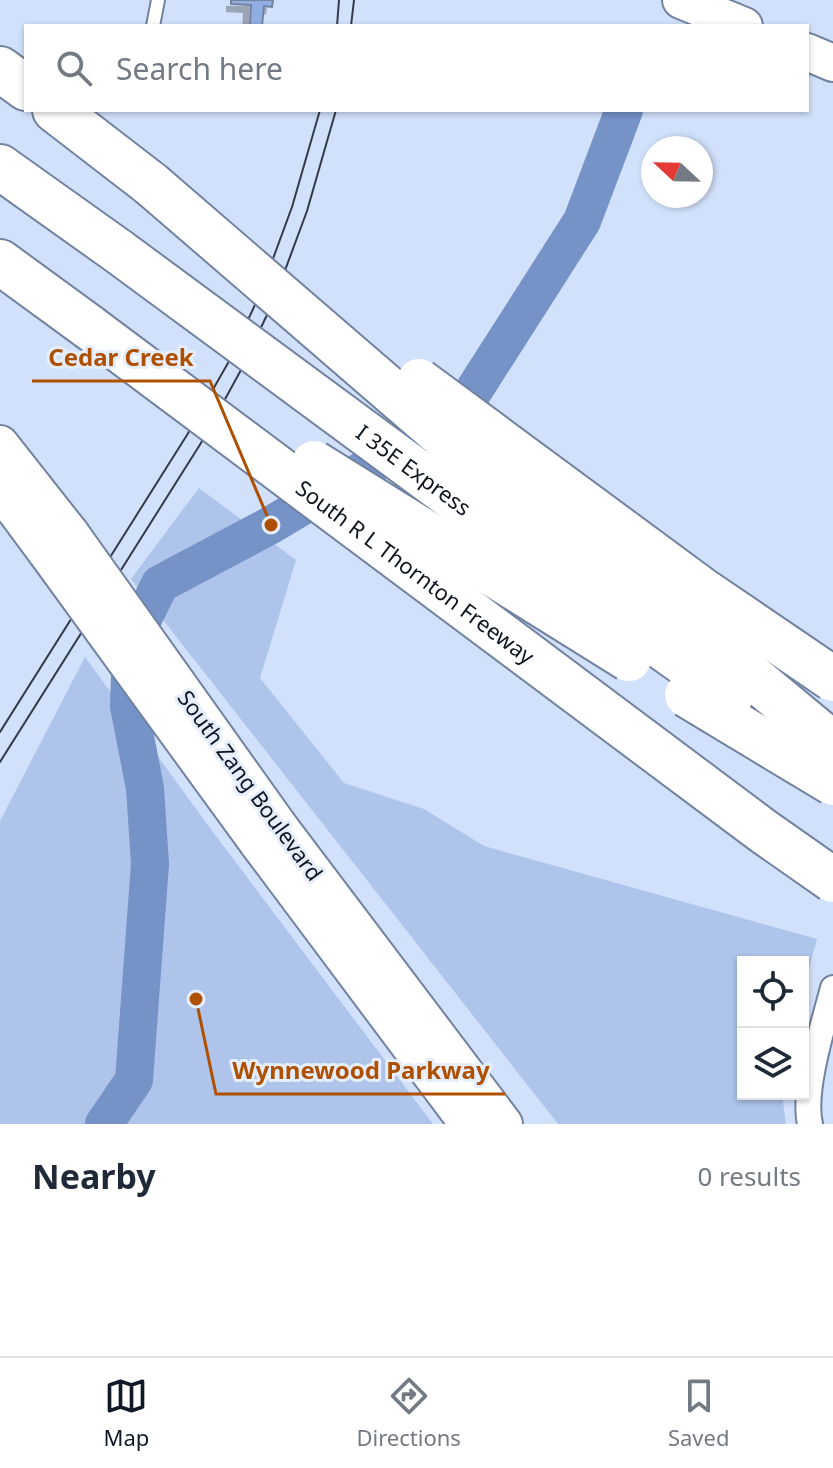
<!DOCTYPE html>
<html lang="en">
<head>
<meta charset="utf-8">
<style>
	:root { --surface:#fff; --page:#f6f6f7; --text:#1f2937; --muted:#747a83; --line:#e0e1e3; --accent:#111827 }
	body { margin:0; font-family:"Noto Sans",sans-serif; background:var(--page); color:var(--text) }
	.controls { position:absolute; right:24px; bottom:24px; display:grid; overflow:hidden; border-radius:0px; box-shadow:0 2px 6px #0004 }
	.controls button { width:72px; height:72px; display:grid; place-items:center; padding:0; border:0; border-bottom:2px solid var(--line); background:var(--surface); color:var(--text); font:40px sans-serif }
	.compass { position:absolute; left:641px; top:136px; width:72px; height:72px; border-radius:50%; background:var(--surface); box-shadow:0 2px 6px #0004; rotate:292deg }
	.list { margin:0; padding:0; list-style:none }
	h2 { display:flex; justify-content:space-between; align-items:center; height:104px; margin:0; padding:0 32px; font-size:34px }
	h2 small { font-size:26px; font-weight:400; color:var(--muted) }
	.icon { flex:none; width:44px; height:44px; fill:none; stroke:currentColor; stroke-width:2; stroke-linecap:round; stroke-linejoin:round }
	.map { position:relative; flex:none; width:833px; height:1124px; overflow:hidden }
	.search { position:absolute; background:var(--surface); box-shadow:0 2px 6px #0004; left:24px; right:24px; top:24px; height:88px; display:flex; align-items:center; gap:20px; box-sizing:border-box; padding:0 28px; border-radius:0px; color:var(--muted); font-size:30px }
	.sheet { height:232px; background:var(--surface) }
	nav { display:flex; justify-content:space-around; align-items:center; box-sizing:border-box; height:112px; border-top:2px solid var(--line); background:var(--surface); font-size:22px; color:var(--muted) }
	nav a { display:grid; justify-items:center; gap:4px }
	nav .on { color:var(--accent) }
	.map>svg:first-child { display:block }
	.green { fill:#aec4eb }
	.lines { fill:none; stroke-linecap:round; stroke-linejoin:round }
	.river { stroke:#7693c8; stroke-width:38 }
	.building { fill:#90aee4; stroke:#7384a1; stroke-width:2; filter:url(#shadow) }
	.lane-casing { stroke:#7182a0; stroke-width:16 }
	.street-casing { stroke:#7182a0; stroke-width:28 }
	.secondary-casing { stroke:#7182a0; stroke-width:40 }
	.highway-casing { stroke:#7182a0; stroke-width:48 }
	.lane { stroke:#fff; stroke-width:12 }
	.street { stroke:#fff; stroke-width:24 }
	.secondary { stroke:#fff; stroke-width:36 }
	.highway { stroke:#fff; stroke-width:44 }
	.tram { stroke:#333b49; stroke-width:2 }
	.secondary-bridge-casing { stroke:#7182a0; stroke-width:40; stroke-linecap:butt }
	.highway-bridge-casing { stroke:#7182a0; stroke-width:48; stroke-linecap:butt }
	.secondary-bridge { stroke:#fff; stroke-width:36 }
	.highway-bridge { stroke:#fff; stroke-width:44 }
	.labels { text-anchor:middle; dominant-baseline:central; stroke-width:6; stroke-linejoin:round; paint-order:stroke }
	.street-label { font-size:22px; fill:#0f1621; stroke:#e6eefb }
	.leader { fill:none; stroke:#af5001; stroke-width:3 }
	.callout-dot { fill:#af5001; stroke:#e6eefb; stroke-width:3 }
	.callout-label { font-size:24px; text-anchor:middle; font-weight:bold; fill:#af5001; stroke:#e6eefb; stroke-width:6; stroke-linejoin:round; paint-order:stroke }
</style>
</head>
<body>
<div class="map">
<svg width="833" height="1124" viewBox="0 0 833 1124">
	<defs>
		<filter id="shadow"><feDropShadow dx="-7" dy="7" stdDeviation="0" flood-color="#0004"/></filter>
	</defs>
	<rect width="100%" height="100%" fill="#d2e1fb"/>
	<path class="green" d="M199,488L296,560L260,678L344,783L424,809L484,846L817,939L803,990V962H743V1094H782L786,1124H558L131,579Z
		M85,657L216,836L433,1124H0V821Z"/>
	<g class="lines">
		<path class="river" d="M104,1124L134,1080L150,864L145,788L129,706L131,643L160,584L271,525L460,412L582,221L624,110"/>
	</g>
	<path class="building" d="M231,0H273L272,7L264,6L262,26L250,25L251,5L231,4Z"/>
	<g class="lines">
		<g class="lane-casing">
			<path id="lane" d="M153,26L158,0"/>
		</g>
		<g class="street-casing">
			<path id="street" d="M810,1124C802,1090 824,1023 833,988"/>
		</g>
		<g class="secondary-casing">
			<path id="secondary" d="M681,0L744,26
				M807,52L833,63
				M0,444L71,534
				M0,490L46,552
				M279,826L504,1124
				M257,842L468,1124"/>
		</g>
		<g class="highway-casing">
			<path id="highway" d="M0,69L26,88
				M55,110L151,184
				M0,167L118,251
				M0,262L89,327"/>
		</g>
		<use href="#lane" class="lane"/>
		<use href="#street" class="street"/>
		<use href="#secondary" class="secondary"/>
		<use href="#highway" class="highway"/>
		<path class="tram" d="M337,26L339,0
			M351,26L354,0
			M0,732L187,435L228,363L260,294L292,207L320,110
			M0,762L201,443L241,370L274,300L307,211L336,110"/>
		<g class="secondary-bridge-casing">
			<path id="secondary-bridge" d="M71,534L279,826
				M46,552L257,842"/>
		</g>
		<g class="highway-bridge-casing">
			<g id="highway-bridge">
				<path d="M151,184L495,481L751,676L833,744"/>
				<path id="s1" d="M118,251L514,543L731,696"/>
				<path id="s2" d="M89,327L763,831L833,880"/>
				<path d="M419,381L702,590L833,679"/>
				<path d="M314,463L629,659"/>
				<path d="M687,695L833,783"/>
			</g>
		</g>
		<use href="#secondary-bridge" class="secondary-bridge"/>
		<use href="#highway-bridge" class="highway-bridge"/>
	</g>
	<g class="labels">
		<g class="street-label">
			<text stroke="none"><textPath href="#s1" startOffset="368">I 35E Express</textPath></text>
			<text stroke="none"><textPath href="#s2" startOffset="408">South R L Thornton Freeway</textPath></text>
			<text transform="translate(251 785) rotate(54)">South Zang Boulevard</text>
		</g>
	</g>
	<path class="leader" d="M271 525L210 381H32M196 999L216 1094H505"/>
	<g class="callout-dot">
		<circle cx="271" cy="525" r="8"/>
		<circle cx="196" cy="999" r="8"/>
	</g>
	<g class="callout-label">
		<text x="121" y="366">Cedar Creek</text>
		<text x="361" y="1079">Wynnewood Parkway</text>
	</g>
</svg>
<div class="controls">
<button><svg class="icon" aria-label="locate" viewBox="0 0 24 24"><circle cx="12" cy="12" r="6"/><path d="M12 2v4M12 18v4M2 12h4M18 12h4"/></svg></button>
<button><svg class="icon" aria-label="layers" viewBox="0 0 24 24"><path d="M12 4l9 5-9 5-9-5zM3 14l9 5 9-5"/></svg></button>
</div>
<svg class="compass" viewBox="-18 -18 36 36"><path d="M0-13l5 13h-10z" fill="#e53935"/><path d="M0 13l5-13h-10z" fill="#747a83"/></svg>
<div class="search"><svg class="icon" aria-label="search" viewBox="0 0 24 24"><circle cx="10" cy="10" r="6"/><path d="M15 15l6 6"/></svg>Search here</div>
</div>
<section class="sheet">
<h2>Nearby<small>0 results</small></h2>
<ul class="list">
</ul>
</section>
<nav>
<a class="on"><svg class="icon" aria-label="map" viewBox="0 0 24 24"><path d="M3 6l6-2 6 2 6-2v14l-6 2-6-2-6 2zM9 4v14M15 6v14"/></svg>Map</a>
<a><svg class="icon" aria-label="directions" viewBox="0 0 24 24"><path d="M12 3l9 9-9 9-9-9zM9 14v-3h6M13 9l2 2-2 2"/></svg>Directions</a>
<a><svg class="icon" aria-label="saved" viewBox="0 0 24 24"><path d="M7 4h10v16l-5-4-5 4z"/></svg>Saved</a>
</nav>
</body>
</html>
